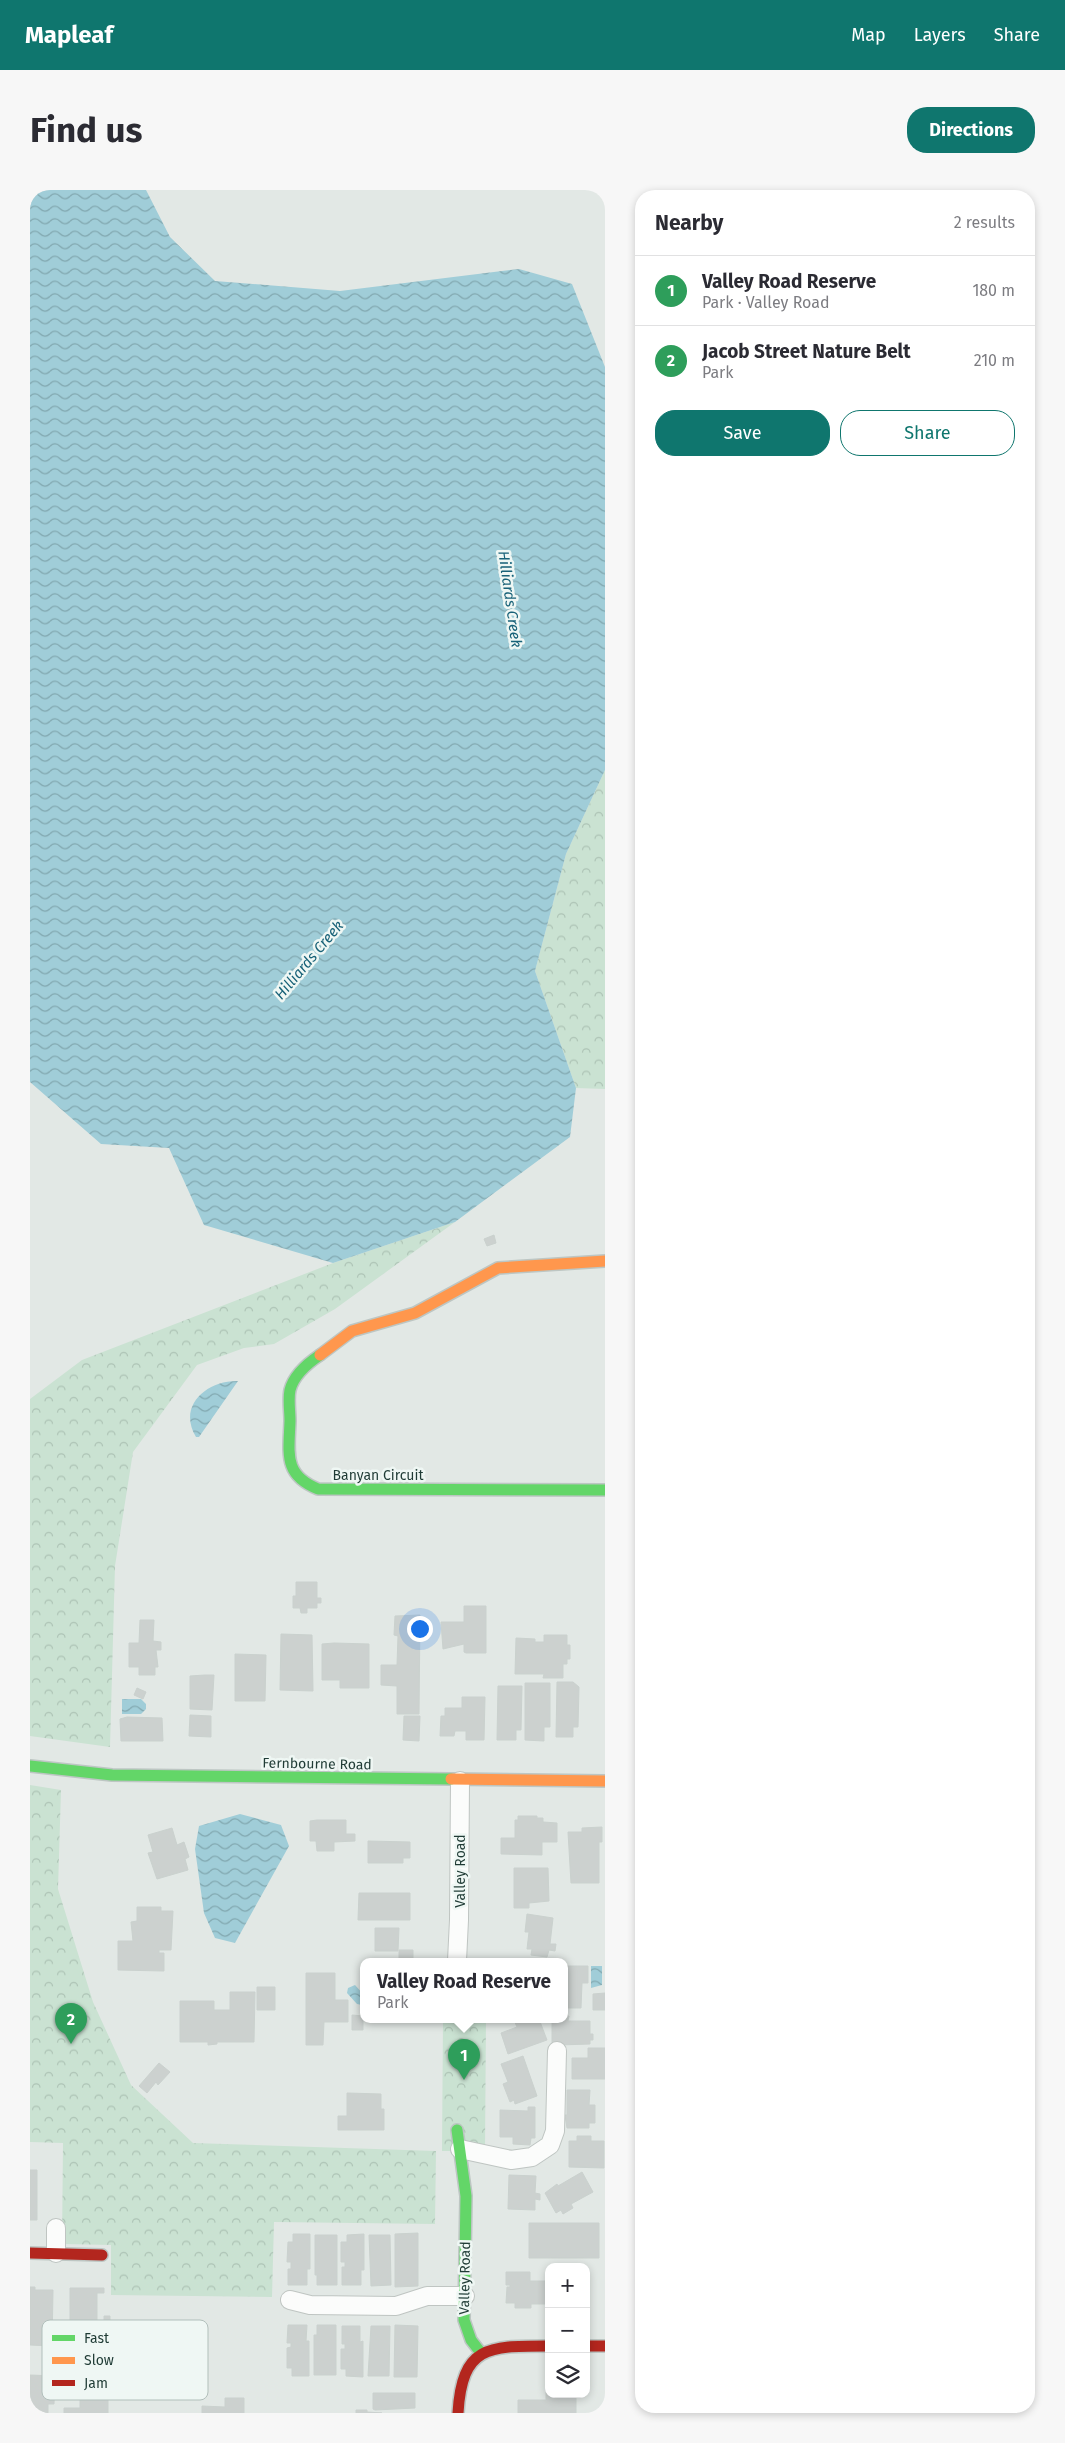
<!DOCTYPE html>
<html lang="en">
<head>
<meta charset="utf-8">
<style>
	:root { --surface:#fff; --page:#f7f7f7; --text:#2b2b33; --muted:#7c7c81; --line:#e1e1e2; --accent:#0f766e }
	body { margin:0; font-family:"Fira Sans",sans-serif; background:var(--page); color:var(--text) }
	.controls { position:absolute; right:15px; bottom:15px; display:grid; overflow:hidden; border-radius:10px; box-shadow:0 2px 8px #0003 }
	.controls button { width:45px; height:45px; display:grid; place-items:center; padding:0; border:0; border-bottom:1px solid var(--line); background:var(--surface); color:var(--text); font:25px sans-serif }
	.you { position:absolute; left:389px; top:1438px; width:18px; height:18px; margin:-12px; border:4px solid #fff; border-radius:50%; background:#1a73e8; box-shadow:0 0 0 8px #1a73e833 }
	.badge { display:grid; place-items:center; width:32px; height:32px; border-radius:50%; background:var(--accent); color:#fff; font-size:16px; font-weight:700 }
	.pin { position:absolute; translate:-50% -41px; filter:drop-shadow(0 1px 2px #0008) }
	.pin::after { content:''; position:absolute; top:26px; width:18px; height:15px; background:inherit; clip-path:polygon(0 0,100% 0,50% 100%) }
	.popup { position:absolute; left:330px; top:1768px; width:208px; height:65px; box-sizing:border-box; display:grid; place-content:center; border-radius:10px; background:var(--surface); filter:drop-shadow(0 1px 4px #0005); font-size:16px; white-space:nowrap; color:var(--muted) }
	.popup b { font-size:19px; color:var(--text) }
	.popup::after { content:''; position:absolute; left:50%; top:100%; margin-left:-10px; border:10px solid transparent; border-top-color:var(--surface) }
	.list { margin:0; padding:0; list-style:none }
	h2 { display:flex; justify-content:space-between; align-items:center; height:65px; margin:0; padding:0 20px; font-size:21px }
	h2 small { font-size:16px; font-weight:400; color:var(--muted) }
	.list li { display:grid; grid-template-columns:32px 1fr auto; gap:15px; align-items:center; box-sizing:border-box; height:70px; padding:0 20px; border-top:1px solid var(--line) }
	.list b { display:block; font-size:19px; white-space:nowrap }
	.list p { margin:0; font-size:16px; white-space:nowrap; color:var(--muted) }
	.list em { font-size:16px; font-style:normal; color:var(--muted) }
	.actions { display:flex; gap:10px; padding:15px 20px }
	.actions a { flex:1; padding:11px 0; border:1px solid var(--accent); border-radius:20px; text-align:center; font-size:18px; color:var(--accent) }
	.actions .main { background:var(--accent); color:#fff }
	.icon { flex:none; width:28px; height:28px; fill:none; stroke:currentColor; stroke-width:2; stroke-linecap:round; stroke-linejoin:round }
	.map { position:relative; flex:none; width:575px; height:2223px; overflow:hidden; border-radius:20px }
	header { display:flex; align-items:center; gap:30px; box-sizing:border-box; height:70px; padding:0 25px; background:var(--accent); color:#fff }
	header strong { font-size:24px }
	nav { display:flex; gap:28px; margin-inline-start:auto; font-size:18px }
	.intro { display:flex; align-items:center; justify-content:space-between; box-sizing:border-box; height:120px; padding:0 30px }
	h1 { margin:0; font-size:35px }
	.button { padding:12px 22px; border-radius:20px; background:var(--accent); color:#fff; font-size:18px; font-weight:700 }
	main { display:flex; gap:30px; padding:0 30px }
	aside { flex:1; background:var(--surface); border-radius:20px; box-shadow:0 2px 8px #0003 }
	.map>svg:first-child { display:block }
	.forest { fill:url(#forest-crowns) }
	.water { fill:url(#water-waves) }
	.building { fill:#ccd1cf; stroke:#cad1ce }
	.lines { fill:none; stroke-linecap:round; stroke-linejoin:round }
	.street-casing { stroke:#bfc5c2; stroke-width:20 }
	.fast-casing { stroke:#bdc6c3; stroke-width:14 }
	.slow-casing { stroke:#bdc6c3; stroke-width:14 }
	.jam-casing { stroke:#bdc6c3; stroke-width:14 }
	.street { stroke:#fbfcfb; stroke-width:18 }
	.fast { stroke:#63d668; stroke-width:11 }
	.slow { stroke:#ff974d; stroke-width:11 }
	.jam { stroke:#b3261e; stroke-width:11 }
	.labels { text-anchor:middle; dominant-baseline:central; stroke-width:5; stroke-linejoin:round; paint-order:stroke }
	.street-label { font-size:14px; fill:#1f3b35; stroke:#eff7f4 }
	.water-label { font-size:15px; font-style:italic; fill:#186278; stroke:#eff7f4 }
	.key { fill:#eff7f4; stroke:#b1bfbb; stroke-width:1 }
	.key-label { font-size:14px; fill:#1f3b35 }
</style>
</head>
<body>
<header>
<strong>Mapleaf</strong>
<nav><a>Map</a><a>Layers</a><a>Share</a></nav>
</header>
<div class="intro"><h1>Find us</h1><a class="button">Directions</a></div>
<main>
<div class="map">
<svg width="575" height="2223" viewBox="0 0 575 2223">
	<defs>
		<pattern id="forest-crowns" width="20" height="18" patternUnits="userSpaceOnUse" patternTransform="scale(1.25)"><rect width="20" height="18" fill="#cae2d2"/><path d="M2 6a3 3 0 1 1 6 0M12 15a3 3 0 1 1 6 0" fill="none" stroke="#adc3b5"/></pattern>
		<pattern id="water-waves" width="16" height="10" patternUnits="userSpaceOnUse" patternTransform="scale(1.25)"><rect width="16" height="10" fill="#a0cdd8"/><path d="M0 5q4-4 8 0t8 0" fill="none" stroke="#82a8b0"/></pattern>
	</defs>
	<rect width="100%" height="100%" fill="#e2e8e5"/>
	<path class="forest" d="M575,580V899L546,898L505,781L536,664Z
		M425,1032L305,1119L244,1154L214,1158L167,1175L103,1262L85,1376L80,1557L0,1546V1209L52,1170L303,1073Z
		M0,1595L31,1600L28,1699L63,1812L101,1895L163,1953L406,1961L405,2034L244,2032L242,2107L81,2105V2055L32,2054L33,1953L0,1952Z
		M413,1829H456L455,1961H412Z"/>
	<path class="water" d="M0,0H116L140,47L185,91L310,101L489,79L542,94L575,177V580L536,664L505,781L546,898L540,947L425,1032L303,1073L174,1035L139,958L71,954L0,892Z
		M208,1191L169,1247H166C147,1216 177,1190 208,1191Z
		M92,1509H111L116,1514V1519L111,1524H92Z
		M210,1624L251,1635L259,1656L205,1753L185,1748L174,1723L165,1659L169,1636Z
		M561,1776H572V1795L561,1798Z
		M325,1795L334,1805L332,1815L327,1814L317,1803L318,1798Z"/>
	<path class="building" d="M464,1045L466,1053L457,1056L454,1049Z
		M266,1392H287V1408H291V1413H287V1418H277V1423H271L270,1418H263V1406H266Z
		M434,1416H456V1463H436L434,1462V1454L413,1459L411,1432H434Z
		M390,1425L389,1524H367V1496L351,1495V1475H367L368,1446L364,1445L365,1426Z
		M110,1430H124L123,1451L131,1452V1460H126L128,1477H125V1485H109V1477H99V1453H109Z
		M251,1444L282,1445L283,1501L250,1500Z
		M514,1445H537V1455H540V1469H537V1474H533V1488H513L514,1484H485L486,1448L505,1449V1452H514Z
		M304,1453L339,1454V1498H310V1490H292V1454Z
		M205,1464L236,1465L235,1511H205Z
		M175,1485H184L182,1520L160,1519V1486Z
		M527,1492H543L549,1497L548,1537H543V1547H526Z
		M495,1493H520V1537H514V1551L495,1550Z
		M468,1496H492L491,1540H486V1550H467Z
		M107,1498L116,1502L113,1509L104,1505Z
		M432,1507H455L454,1550H436V1541H425L424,1546H410L411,1526H415V1518H432Z
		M160,1525L181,1526V1547L159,1546Z
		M374,1526H390L389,1551L373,1550Z
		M97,1527L132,1528L133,1551H91L90,1529Z
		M488,1626H507V1628H513V1632L527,1633V1652H512V1665L471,1664V1648H485V1630H488Z
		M287,1630H316V1644H325V1651L304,1652V1661H287L286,1651H280V1631Z
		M572,1637V1652H569V1693H541L538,1642H552V1638Z
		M142,1638L147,1655L154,1652L159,1667L155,1669L158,1680L127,1689L118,1663L123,1662L118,1645Z
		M338,1651L380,1652V1668H373V1673H338Z
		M484,1678H518L519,1711L499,1713V1718H484Z
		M329,1703H380V1730H328Z
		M107,1717H131V1721H143L141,1760H129V1763H134V1781L88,1780V1751H103L101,1732L107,1731Z
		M497,1724L523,1728L520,1754H526L525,1761L519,1760L517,1767L501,1765L502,1759H497L499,1742H495Z
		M345,1738H369L368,1761H345Z
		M369,1760H383V1771H369Z
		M534,1776H558V1793H552L551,1818H534Z
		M276,1783H305V1810H318V1832H294L293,1855H276Z
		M227,1797H245V1820H227Z
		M200,1802H225L224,1852H187V1854L178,1855V1852H150V1811H184V1820H200Z
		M575,1803V1820H563V1804Z
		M322,1825L333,1826V1840H322Z
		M534,1826H539L538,1831H560V1844H563V1850H560V1854L528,1855L522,1853V1831L534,1829Z
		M488,1829H498L500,1832L509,1829L517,1850L478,1864L471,1843L487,1837L484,1830Z
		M558,1858H575V1889H542V1868H558Z
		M493,1866L507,1906L485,1914L484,1910L480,1912L473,1894L478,1892L471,1874Z
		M129,1873L140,1882L128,1895L126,1892L117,1903L109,1896Z
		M537,1900H560L559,1915H565V1933H559V1938H537L535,1925H537Z
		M317,1903L351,1904V1919H354V1940H308V1926H317Z
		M498,1917H505V1948H501L500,1955L483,1954V1947H470V1920L498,1921Z
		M547,1946H561V1951H574V1978L539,1977V1951H547Z
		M0,1980H7V2030H0Z
		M552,1982L563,2002L541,2014L543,2018L533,2024L531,2020L526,2023L515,2003L527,1994L528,1996Z
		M479,1985L506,1986L505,2003L510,2004V2010L505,2009V2020L478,2019Z
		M499,2033H569V2068H499Z
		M388,2043V2096L365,2097V2044Z
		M263,2044H280V2079H277V2095H258V2079H261V2072H257L258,2052H263Z
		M334,2044V2080H331V2095H312V2077H315V2072H311V2052H317V2045Z
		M285,2045H307V2095H287V2085H285Z
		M339,2045H360L361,2095L341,2096Z
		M476,2082H500V2091H519V2114H501V2118H485V2113H476L477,2097H480V2095H476Z
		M0,2097H5V2100H23L22,2156L0,2155Z
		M40,2098H74V2103H67V2148L33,2150L34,2135H40Z
		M74,2126H80V2146H74Z
		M258,2135H277L276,2151H279V2186H262V2178H257V2158L261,2157V2153H257Z
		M287,2135H306V2185H284V2145H287Z
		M365,2135L388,2136L387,2187H364Z
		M312,2136H330V2152L333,2151V2187L316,2186V2179H311V2159H315V2154H312Z
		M341,2136H360L359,2186H338Z
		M67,2156H79V2171H67Z
		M59,2176L79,2177L78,2192H59Z
		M0,2185L25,2186L24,2214H18V2223H0Z
		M516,2197H519V2204H546V2223H488V2210H516Z
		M50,2198H78V2223H34V2218H50Z
		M343,2203H385V2218L345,2220L343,2219Z
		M195,2208H214V2223H172V2216L195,2217Z
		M326,2220H337V2222L352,2223H326Z"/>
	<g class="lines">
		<g class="street-casing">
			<path id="street" d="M427,1771L429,1730L430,1591
				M430,1959L481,1970L502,1967L520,1955L525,1941L527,1861
				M26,2038V2063
				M260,2110L280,2115L366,2116L397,2106H435"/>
		</g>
		<g class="fast-casing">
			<path id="fast" d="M290,1165C278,1173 264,1184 260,1200C258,1209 260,1221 260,1231C259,1263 253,1285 288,1299L575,1300
				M0,1576L82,1585L421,1589
				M427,1940L436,2006L434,2130L441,2150L451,2163"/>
		</g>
		<g class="slow-casing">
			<path id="slow" d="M290,1165L322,1141L385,1123L468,1078L575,1071
				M421,1589L575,1591"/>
		</g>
		<g class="jam-casing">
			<path id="jam" d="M0,2063L72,2065
				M556,2156H575
				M428,2223C432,2155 459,2156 519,2156"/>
		</g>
		<use href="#street" class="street"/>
		<use href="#fast" class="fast"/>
		<use href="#slow" class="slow"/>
		<use href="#jam" class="jam"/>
	</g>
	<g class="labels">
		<g class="street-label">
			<text x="348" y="1285">Banyan Circuit</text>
			<text transform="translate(287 1574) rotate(1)">Fernbourne Road</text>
			<text transform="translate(430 1681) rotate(-90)">Valley Road</text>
			<text transform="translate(435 2088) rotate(-89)">Valley Road</text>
		</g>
		<g class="water-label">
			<text transform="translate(480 409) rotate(82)">Hilliards Creek</text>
			<text transform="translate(279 770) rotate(-50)">Hilliards Creek</text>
		</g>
	</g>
	<rect x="12" y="2130" width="166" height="80" rx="8" class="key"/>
	<rect x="22" y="2145" width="23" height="6" fill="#63d668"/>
	<rect x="22" y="2167" width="23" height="7" fill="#ff974d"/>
	<rect x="22" y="2190" width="23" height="6" fill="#b3261e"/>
	<g class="key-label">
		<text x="54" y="2153">Fast</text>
		<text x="54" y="2175">Slow</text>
		<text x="54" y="2198">Jam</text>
	</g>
</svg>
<div class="controls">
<button>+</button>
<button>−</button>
<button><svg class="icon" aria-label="layers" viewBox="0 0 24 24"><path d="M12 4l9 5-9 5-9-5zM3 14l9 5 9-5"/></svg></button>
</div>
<div class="you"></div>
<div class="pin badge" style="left:434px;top:1890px;background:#2e9e5b">1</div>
<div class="popup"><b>Valley Road Reserve</b>Park</div>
<div class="pin badge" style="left:41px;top:1854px;background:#2e9e5b">2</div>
</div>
<aside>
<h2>Nearby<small>2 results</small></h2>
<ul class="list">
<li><span class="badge" style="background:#2e9e5b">1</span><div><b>Valley Road Reserve</b><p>Park · Valley Road</p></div><em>180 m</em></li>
<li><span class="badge" style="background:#2e9e5b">2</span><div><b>Jacob Street Nature Belt</b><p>Park</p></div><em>210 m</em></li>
</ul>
<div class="actions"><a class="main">Save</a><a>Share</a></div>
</aside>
</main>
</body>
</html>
